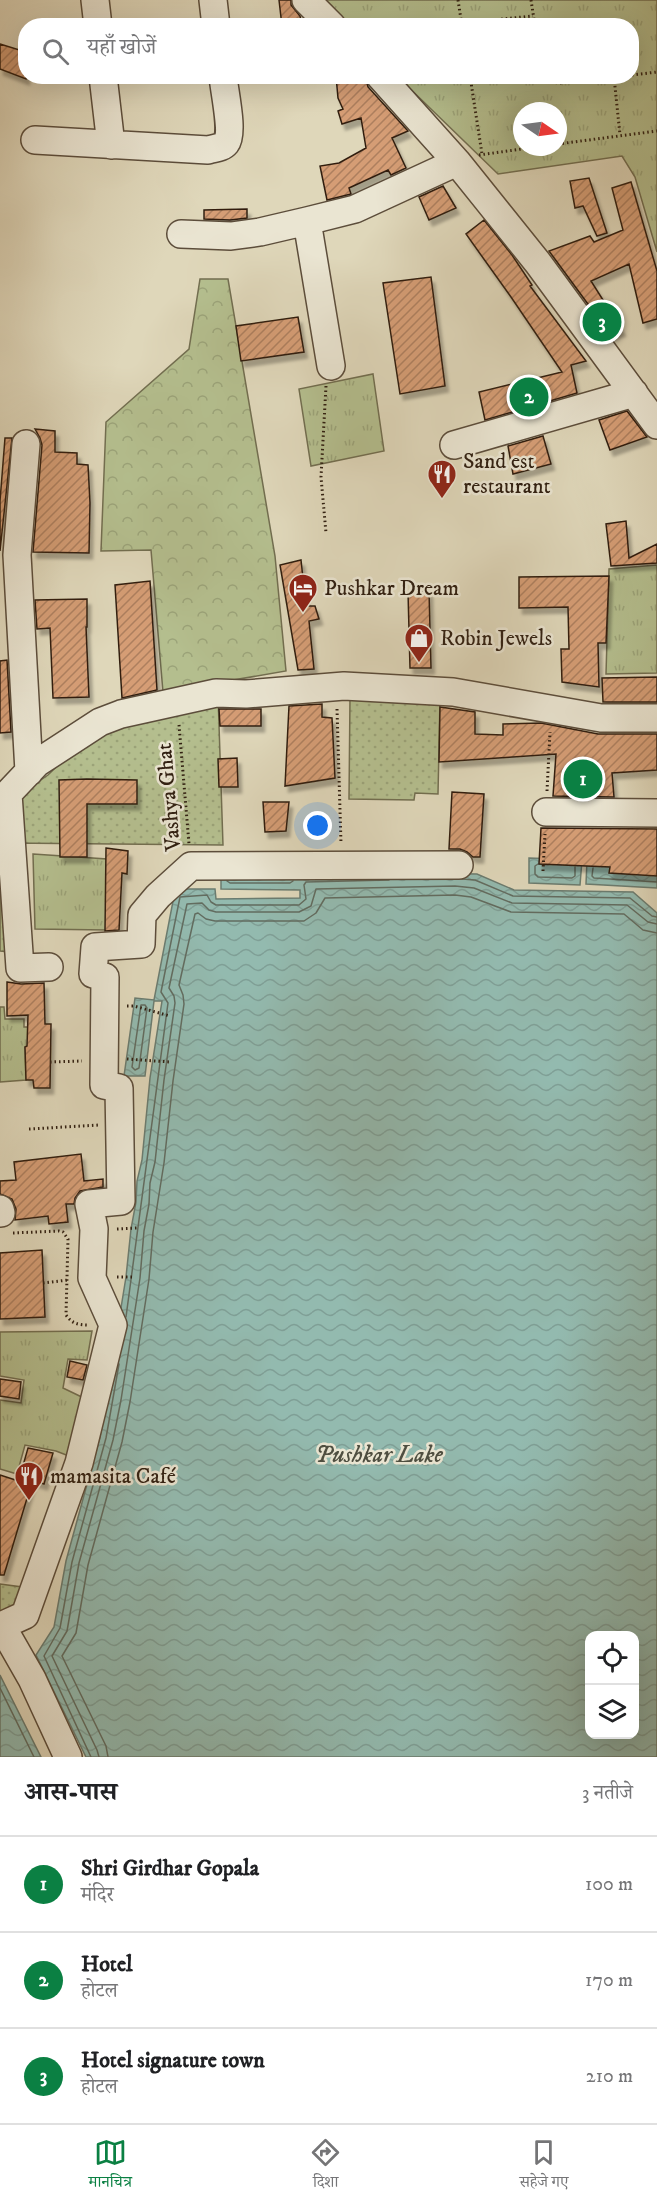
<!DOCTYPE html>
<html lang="hi">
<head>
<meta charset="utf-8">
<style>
	:root { --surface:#fff; --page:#f6f6f6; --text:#202124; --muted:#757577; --line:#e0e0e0; --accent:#0b8043 }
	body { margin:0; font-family:"IM FELL DW Pica","Noto Serif Devanagari",serif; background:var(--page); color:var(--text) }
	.controls { position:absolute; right:18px; bottom:18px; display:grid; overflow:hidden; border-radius:12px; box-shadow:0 6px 24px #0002 }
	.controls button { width:54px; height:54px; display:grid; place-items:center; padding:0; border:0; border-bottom:2px solid var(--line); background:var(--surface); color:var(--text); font:30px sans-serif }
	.compass { position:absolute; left:513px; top:102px; width:54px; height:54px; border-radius:50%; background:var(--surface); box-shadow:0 6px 24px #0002; rotate:103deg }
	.you { position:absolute; left:318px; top:826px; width:21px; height:21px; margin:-15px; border:4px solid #fff; border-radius:50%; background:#1a73e8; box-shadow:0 0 0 9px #1a73e833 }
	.badge { display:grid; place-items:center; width:39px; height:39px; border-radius:50%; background:var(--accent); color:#fff; font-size:20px; font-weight:700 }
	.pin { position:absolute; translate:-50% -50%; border:3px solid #fff; box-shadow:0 2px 6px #0006 }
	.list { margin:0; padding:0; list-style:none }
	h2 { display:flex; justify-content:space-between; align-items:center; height:78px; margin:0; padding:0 24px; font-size:26px }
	h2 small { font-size:20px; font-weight:400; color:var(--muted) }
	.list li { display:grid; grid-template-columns:39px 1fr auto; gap:18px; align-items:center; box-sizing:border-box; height:96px; padding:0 24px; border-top:2px solid var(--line) }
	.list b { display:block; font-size:22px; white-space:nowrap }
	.list p { margin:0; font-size:20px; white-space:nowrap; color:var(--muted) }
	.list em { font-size:20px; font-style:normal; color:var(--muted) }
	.icon { flex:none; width:33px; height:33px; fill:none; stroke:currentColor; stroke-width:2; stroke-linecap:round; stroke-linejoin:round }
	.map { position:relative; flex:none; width:657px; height:1757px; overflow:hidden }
	.search { position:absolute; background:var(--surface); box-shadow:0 6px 24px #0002; left:18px; right:18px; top:18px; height:66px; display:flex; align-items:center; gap:15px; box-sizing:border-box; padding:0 21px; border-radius:24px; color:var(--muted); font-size:22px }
	.sheet { height:366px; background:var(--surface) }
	nav { display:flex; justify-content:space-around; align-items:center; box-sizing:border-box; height:84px; border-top:2px solid var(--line); background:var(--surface); font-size:16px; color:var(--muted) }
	nav a { display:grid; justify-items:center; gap:3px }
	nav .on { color:var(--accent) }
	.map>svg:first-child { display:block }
	.grass { fill:url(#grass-tufts); stroke:#726e50; stroke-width:1.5; fill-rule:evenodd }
	.forest { fill:url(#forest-crowns); stroke:#726e50; stroke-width:1.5 }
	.garden { fill:url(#garden-dots); stroke:#726e50; stroke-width:1.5 }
	.water { fill:url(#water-waves); stroke:#6b7c70; stroke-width:1.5; fill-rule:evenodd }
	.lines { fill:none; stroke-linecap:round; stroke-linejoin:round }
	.shore { stroke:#626c60; stroke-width:1.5 }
	.building { fill:url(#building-hatch); stroke:#301f11; stroke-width:1.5; filter:url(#shadow) }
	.minor-casing { stroke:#5c4d3b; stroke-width:30 }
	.path { stroke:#301f11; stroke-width:3; stroke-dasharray:1.5 3; stroke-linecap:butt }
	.minor { stroke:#eae5d2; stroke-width:27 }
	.labels { text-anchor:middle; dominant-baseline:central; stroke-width:5; stroke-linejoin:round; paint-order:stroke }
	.poi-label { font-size:22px; fill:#301f11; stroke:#eae5d2; text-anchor:start }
	.street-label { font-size:22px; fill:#301f11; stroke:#eae5d2 }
	.water-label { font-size:24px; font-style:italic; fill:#4e4e40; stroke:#eae5d2 }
</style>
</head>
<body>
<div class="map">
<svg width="657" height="1757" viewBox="0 0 657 1757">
	<defs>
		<pattern id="grass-tufts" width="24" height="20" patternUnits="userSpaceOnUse" patternTransform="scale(1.5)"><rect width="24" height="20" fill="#b4be8e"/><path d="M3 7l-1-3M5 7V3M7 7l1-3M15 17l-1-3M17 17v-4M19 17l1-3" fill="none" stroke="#9ba379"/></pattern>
		<pattern id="forest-crowns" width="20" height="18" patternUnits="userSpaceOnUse" patternTransform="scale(1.5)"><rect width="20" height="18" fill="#b4be8e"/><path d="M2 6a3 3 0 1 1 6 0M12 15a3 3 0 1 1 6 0" fill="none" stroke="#9ba379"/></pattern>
		<pattern id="garden-dots" width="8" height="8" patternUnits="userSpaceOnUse" patternTransform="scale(1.5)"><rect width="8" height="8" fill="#b4be8e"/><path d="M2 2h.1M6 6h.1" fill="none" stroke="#9ba379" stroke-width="1.8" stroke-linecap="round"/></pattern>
		<pattern id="water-waves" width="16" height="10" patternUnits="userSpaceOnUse" patternTransform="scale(1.5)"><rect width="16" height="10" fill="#93baaf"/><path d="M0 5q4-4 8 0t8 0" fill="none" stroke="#7f9f96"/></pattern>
		<pattern id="building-hatch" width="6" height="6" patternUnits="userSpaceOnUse" patternTransform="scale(1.5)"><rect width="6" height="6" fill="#d59d74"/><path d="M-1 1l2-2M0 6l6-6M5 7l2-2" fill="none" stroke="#ad7f5e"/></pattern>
		<filter id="shadow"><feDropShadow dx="3.5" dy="6" stdDeviation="1.5" flood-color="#0004"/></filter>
	</defs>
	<rect width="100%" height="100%" fill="#dfd7ba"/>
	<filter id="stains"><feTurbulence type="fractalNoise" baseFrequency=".00333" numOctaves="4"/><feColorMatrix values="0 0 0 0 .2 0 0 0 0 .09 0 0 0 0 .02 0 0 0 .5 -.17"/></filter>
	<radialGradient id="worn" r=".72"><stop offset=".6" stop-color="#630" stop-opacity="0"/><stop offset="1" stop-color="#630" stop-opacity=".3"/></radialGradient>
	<path class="grass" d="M320,0H657V252L635,177L622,156L498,174L398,77L632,76V26L346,25ZM522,111H558V147H522Z
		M373,374L384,451L311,466L299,389Z
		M657,565V673L606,674L609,569Z
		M33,854L107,859V930L35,929Z
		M0,1007H4L5,1019H24V1027H33L29,1046L25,1047L26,1080L0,1082Z
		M92,1331L87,1360L68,1359L63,1388L90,1401L74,1458L56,1451L25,1445L17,1474L0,1469V1400L21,1403L24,1380L0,1376V1332Z"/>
	<path class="forest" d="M200,279H228L275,556L286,671L163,692L151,550L101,551L106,422L189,349Z"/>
	<path class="garden" d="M218,695L223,845L6,843L8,952L0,951V808L48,775L114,710Z
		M350,698L440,699L438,794L415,793L414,800L349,799Z
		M0,1584L22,1587L18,1611L0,1614Z"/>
	<path class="water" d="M529,858L582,860L580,885L529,883Z
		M587,860L657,862V888L586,884Z
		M221,870L477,874L514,890L633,892L657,913V1757H86L36,1655L54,1627L66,1561L100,1437L126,1277L131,1229L136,1202L137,1181L142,1160L150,1078L162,1001H154L145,1076H124L135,998L154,1000L174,896L177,889H215L216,899L300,898V890L221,889ZM590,1636H634V1734H590Z
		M0,1675L41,1757H0Z"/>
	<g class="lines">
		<path class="shore" d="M538,864L535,866V874L538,877L572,878L575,876V867
			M593,868L592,876L594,878L657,882
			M462,879L475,880L513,896L630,898L652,916L657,917
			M227,881L230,883H290L293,881
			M141,1005H145L147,1008L139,1068L135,1070L132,1067Z
			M126,1317L168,1003L161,992L180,897L207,895L211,902L216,905H299L306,899L304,885L306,882L389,880
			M0,1688L34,1757
			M91,1757L44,1656L60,1628L72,1562L106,1438L119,1364
			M99,1757L97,1750L52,1656L67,1631L79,1563L113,1440L121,1400L140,1278L144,1231L149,1204L150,1183L155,1162L164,1080L175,1003L174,996L169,988L187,904L202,903L209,910L216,912H299L311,906L316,889L455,886L474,888L512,903L627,905L648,922L657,924
			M108,1757L106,1746L62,1656L76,1633L88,1565L122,1442L130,1402L149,1279L153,1232L164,1163L173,1081L184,1004L183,995L179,985L195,914L198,913L206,919L215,921H304L316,913L325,898L455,895L471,897L511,912L624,914L643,930L657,933"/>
	</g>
	<path class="building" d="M279,0H291V5L300,16L302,26H282Z
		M0,44L26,52V79L0,69Z
		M336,76H365L368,87L408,131L392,138L406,168L391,175L388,170L349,188L351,194L327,200L320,166L339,163L366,148L361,118L342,124L338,111L343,109L338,98Z
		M589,178L607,233L597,236L583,206L575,208L570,181Z
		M631,182L657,271V319L643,323L629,264L591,281L622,330L610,334L549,251L590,236L594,242L623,230L612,188Z
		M443,186L456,208L429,220L419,197Z
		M247,209V218L230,220L204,219V210Z
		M484,220L512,255L532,285L530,286L586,361L571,365L577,393L485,420L479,392L562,372L511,297L466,234Z
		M431,277L445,386L400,394L383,283Z
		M298,317L304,352L241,361L236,326Z
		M627,411L647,437L610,450L599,420Z
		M35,429L55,431V452L77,453V464L88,465L90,503L89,553L33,552L42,445L40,438Z
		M543,436L551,464L513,474L508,446Z
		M5,438H12L0,551V501Z
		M626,521L629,558L657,544V563L611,566L606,524Z
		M301,560L306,606H315L319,619L309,621L314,669L298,670L280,565Z
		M609,576L606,643H598L599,687L562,682L561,649H569L568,607L519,608V577Z
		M150,581L157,690L122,698L115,585Z
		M429,591L431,668H410L408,592Z
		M87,599V627H86L89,697L53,698L50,628L37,629L35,600Z
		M7,660L11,732L0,733V661Z
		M657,677V702H603L602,678Z
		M322,704V717L332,718L335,778L285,786L289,706Z
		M440,707L475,712V734L503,735V724L541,723L598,734H657V770L612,773L614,797L553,796L556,754L439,762Z
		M219,709H261V726H220Z
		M237,758L238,787H219L218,759Z
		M87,779L137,780V804H87V857H60L59,780Z
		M452,792L484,794L480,857H473L467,852L460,849H449Z
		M263,802H289L286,831L265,832Z
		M541,828L657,829V876L609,873L610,867L539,864Z
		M106,848L128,851L127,874L122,873L119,930L105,931Z
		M7,982L21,984L44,983L45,1024H51L50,1088H34L33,1080H26L25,1047L27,1046L28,1015L7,1016Z
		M81,1154L84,1181L103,1179V1187L80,1191L75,1198L74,1204H66L68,1222L49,1224L48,1216L15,1220L16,1209L12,1199L0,1194V1181L16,1180L14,1162Z
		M42,1250L45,1317L0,1319V1253Z
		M70,1361L87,1365L83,1380L67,1377Z
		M0,1379L21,1382L19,1399L0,1396Z
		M28,1448L53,1453L44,1484L20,1476Z
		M0,1475L31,1485L4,1575H0Z"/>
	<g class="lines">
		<g class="minor-casing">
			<path id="minor" d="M95,0L98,26
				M213,0L216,26
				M306,0L332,26
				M103,76L111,145
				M380,76L457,162L538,263L657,425
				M35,140L208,150C214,148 222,148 226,143C234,133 224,90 223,76
				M307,221L331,366
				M181,234L231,236L260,232L307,221L355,209L457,162
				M26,444L17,555L29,772
				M454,445L634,393
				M8,794L20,968L49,967
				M0,802L37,763L100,722L121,714L216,693L246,694L344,686L453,692L601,718H657
				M546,812L657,813
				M0,1209L1,1213
				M0,1625H3L8,1637L32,1679L68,1757
				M3,1625L25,1615L79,1463L113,1325L92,1278L94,1229L89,1204L121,1201L119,1088L104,1085L105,977L93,974L95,947L141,944L142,915L158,896L191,866L459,865"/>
		</g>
		<path class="path" d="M458,0L462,26
			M531,0L535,26
			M461,23L533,16
			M632,75L657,72
			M470,76L482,154
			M544,76L552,82L559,83L620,76
			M614,77L620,135
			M558,144L657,131
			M479,155L536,147
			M326,386L321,477L326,533
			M337,709L341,844
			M179,725L189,844
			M547,791L550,732
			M543,871L545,834
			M127,1006H134L170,1016
			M127,1059L170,1062
			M50,1062L82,1061
			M29,1129L99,1125
			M117,1229L137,1228
			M13,1233L59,1231L63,1232L68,1239L66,1315C72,1324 79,1325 89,1325
			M117,1277H132
			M43,1283L68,1280"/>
		<use href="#minor" class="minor"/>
	</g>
	<defs>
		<g id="restaurant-pin" transform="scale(1.5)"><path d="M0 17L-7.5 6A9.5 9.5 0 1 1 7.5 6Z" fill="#8f2418" stroke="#eae5d2"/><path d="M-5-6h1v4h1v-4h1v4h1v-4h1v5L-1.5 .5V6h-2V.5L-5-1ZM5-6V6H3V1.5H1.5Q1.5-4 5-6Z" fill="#fff"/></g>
		<g id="hotel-pin" transform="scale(1.5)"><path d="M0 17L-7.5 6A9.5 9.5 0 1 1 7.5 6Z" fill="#8f2418" stroke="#eae5d2"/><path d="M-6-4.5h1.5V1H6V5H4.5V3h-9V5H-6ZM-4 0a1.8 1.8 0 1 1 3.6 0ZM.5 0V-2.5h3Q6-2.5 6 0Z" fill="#fff"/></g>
		<g id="shop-pin" transform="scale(1.5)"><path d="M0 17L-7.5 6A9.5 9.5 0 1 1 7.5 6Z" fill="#8f2418" stroke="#eae5d2"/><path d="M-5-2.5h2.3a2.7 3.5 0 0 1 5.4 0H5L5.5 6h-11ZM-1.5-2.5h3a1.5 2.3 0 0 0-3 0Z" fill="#fff"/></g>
	</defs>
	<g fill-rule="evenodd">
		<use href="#restaurant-pin" x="442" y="474"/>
		<use href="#hotel-pin" x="303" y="588"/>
		<use href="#shop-pin" x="419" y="638"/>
		<use href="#restaurant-pin" x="29" y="1476"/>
	</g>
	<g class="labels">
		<g class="poi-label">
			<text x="463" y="461">Sand est<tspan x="463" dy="25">restaurant</tspan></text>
			<text x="324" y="588">Pushkar Dream</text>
			<text x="440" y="638">Robin Jewels</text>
			<text x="50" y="1476">mamasita Café</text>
		</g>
		<g class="street-label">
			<text transform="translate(169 797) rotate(-95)">Vashya Ghat</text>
		</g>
		<g class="water-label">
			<text x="379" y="1455">Pushkar Lake</text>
		</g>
	</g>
	<rect width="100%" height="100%" filter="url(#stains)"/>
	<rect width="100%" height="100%" fill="url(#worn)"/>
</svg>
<div class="controls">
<button><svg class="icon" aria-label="locate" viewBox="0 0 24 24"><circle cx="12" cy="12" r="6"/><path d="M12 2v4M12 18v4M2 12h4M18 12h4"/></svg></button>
<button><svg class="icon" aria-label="layers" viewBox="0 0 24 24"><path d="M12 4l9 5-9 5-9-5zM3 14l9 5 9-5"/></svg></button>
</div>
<svg class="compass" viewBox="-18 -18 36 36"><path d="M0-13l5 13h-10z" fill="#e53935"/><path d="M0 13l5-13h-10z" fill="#757577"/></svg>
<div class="you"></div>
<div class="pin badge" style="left:583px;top:779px">1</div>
<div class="pin badge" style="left:529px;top:397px">2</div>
<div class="pin badge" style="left:602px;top:322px">3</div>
<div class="search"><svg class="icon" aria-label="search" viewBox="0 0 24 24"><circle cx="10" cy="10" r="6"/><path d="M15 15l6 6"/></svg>यहाँ खोजें</div>
</div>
<section class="sheet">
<h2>आस-पास<small>3 नतीजे</small></h2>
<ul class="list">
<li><span class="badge">1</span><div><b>Shri Girdhar Gopala</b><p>मंदिर</p></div><em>100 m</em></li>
<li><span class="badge">2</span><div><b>Hotel</b><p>होटल</p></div><em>170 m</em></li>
<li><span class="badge">3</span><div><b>Hotel signature town</b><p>होटल</p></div><em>210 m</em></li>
</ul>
</section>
<nav>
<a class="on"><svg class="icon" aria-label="map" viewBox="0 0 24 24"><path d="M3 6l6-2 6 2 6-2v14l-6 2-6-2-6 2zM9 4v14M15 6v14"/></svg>मानचित्र</a>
<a><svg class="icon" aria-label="directions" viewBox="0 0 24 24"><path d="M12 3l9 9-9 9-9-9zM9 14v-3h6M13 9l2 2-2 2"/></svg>दिशा</a>
<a><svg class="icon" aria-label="saved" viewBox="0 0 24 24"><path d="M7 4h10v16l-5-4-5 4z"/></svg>सहेजे गए</a>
</nav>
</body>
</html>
